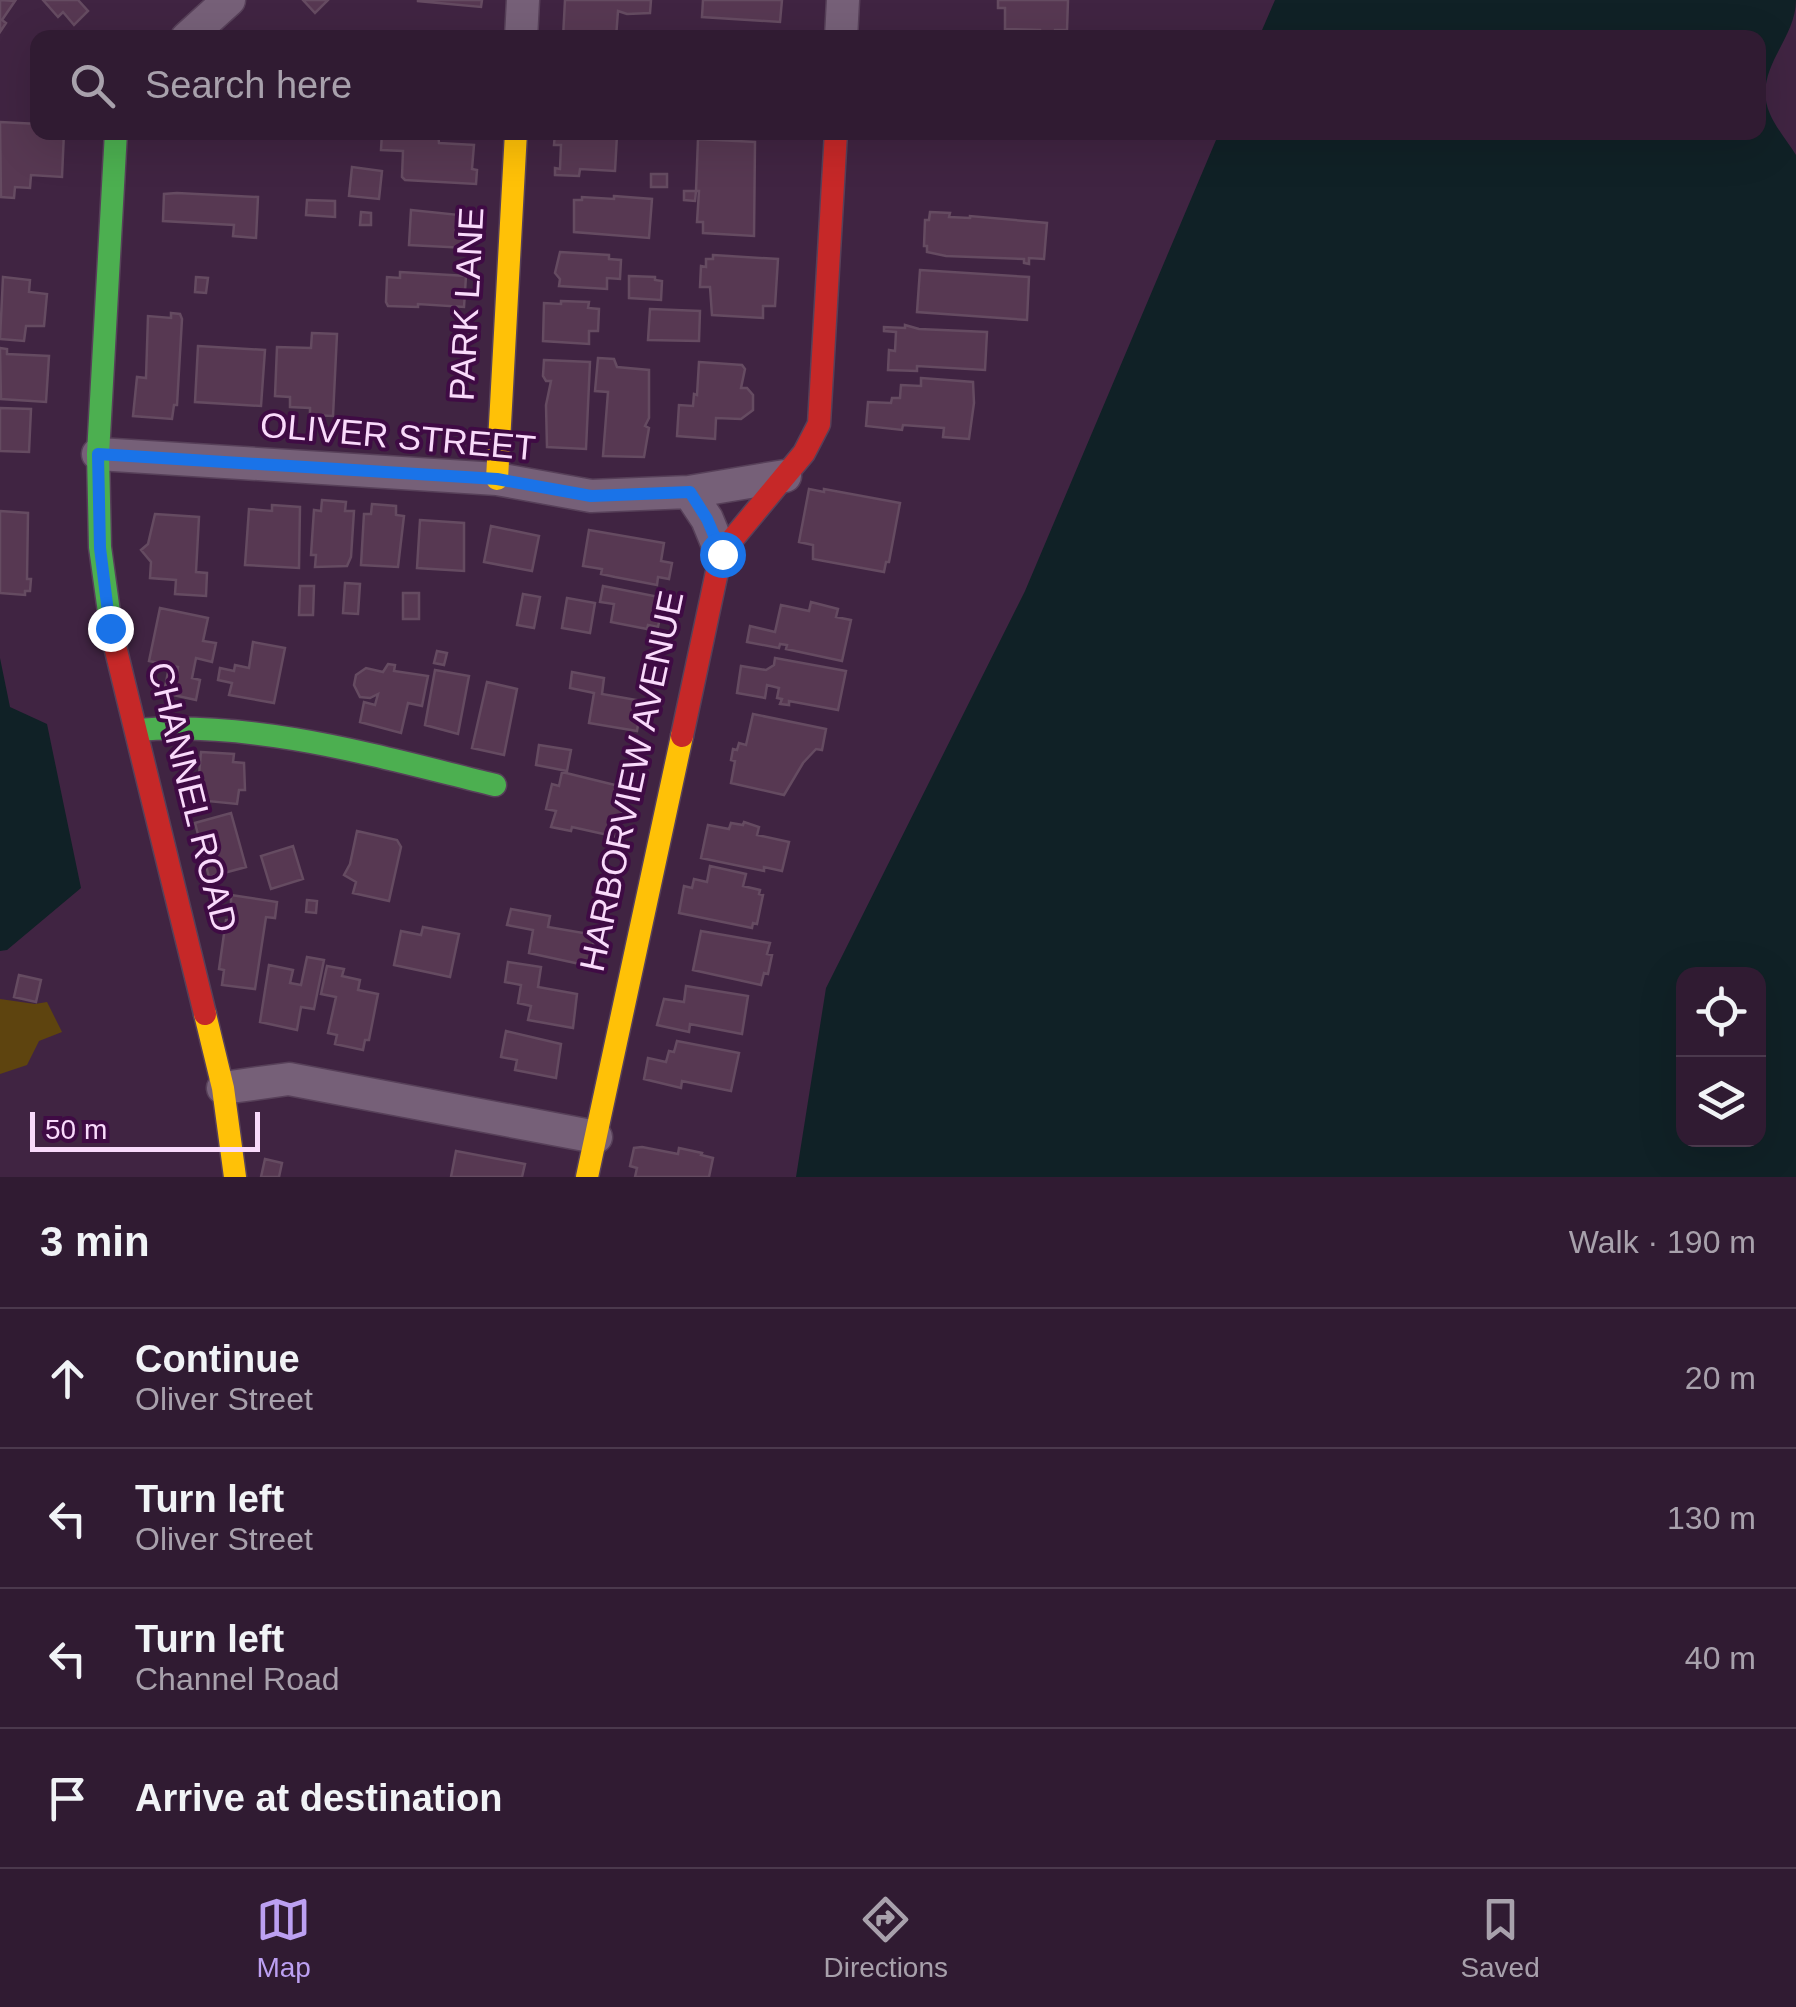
<!DOCTYPE html>
<html lang="en">
<head>
<meta charset="utf-8">
<style>
	:root { --surface:#301b32; --page:#38243a; --text:#f1f3f6; --muted:#a8a1ac; --line:#4b394d; --accent:#bca0f2 }
	body { margin:0; font-family:Helvetica,sans-serif; background:var(--page); color:var(--text) }
	.controls { position:absolute; right:30px; bottom:30px; display:grid; overflow:hidden; border-radius:20px; box-shadow:0 10px 40px #0002 }
	.controls button { width:90px; height:90px; display:grid; place-items:center; padding:0; border:0; border-bottom:2px solid var(--line); background:var(--surface); color:var(--text); font:50px sans-serif }
	.scale { position:absolute; left:30px; bottom:25px; width:230px; box-sizing:border-box; padding-left:10px; border:5px solid #f9dafb; border-top:0; font-size:28px; line-height:35px; white-space:nowrap; color:#f9dafb; -webkit-text-stroke:8px #3f0b44; paint-order:stroke }
	.stop { position:absolute; width:30px; height:30px; margin:-22px; border:8px solid #1a73e8; border-radius:50%; background:#fff }
	.stop.end { background:#1a73e8; border-color:#fff; box-shadow:0 2px 10px #0008 }
	.list { margin:0; padding:0; list-style:none }
	h2 { display:flex; justify-content:space-between; align-items:center; height:130px; margin:0; padding:0 40px; font-size:42px }
	h2 small { font-size:32px; font-weight:400; color:var(--muted) }
	.list li { display:grid; grid-template-columns:65px 1fr auto; gap:30px; align-items:center; box-sizing:border-box; height:140px; padding:0 40px; border-top:2px solid var(--line) }
	.list b { display:block; font-size:38px; white-space:nowrap }
	.list p { margin:0; font-size:32px; white-space:nowrap; color:var(--muted) }
	.list em { font-size:32px; font-style:normal; color:var(--muted) }
	.icon { flex:none; width:55px; height:55px; fill:none; stroke:currentColor; stroke-width:2; stroke-linecap:round; stroke-linejoin:round }
	.map { position:relative; flex:none; width:1796px; height:1177px; overflow:hidden }
	.search { position:absolute; background:var(--surface); box-shadow:0 10px 40px #0002; left:30px; right:30px; top:30px; height:110px; display:flex; align-items:center; gap:25px; box-sizing:border-box; padding:0 35px; border-radius:20px; color:var(--muted); font-size:38px }
	.sheet { height:690px; background:var(--surface) }
	nav { display:flex; justify-content:space-around; align-items:center; box-sizing:border-box; height:140px; border-top:2px solid var(--line); background:var(--surface); font-size:28px; color:var(--muted) }
	nav a { display:grid; justify-items:center; gap:5px }
	nav .on { color:var(--accent) }
	.map>svg:first-child { display:block }
	.green { fill:#5e440f }
	.water { fill:#102126; fill-rule:evenodd }
	.building { fill:#573852; stroke:#654b61; stroke-width:2.5 }
	.lines { fill:none; stroke-linecap:round; stroke-linejoin:round }
	.street-casing { stroke:#574059; stroke-width:35 }
	.fast-casing { stroke:#574059; stroke-width:25 }
	.slow-casing { stroke:#574059; stroke-width:25 }
	.jam-casing { stroke:#574059; stroke-width:25 }
	.street { stroke:#766078; stroke-width:32 }
	.fast { stroke:#4caf50; stroke-width:22 }
	.slow { stroke:#ffc107; stroke-width:22 }
	.jam { stroke:#c62828; stroke-width:22 }
	.route { stroke:#1a73e8; stroke-width:12 }
	.labels { text-anchor:middle; dominant-baseline:central; stroke-width:8; stroke-linejoin:round; paint-order:stroke }
	.street-label { font-size:35px; fill:#f9dafb; stroke:#3f0b44 }
</style>
</head>
<body>
<div class="map">
<svg width="1796" height="1177" viewBox="0 0 1796 1177">
	<rect width="100%" height="100%" fill="#402442"/>
	<path class="green" d="M0,999L35,1004L47,1002L62,1032L39,1041L27,1065L0,1074Z"/>
	<path class="water" d="M1275,0H1796C1796,41 1751,71 1770,114C1776,128 1788,142 1796,155V1177H796L826,988L1025,591L1219,133L1758,132V38L1259,37ZM1684,974H1758V1140H1684Z
		M0,658L10,707L47,724L81,888L7,950L0,951Z"/>
	<path class="building" d="M0,0L15,1L2,20L6,23L0,32Z
		M43,0H78L88,11L74,25L63,12L58,17Z
		M303,0H328L315,13Z
		M482,0L481,7L418,1V0Z
		M565,0H651L650,13L627,14L618,11L616,38H563Z
		M703,0H782L780,22L702,17Z
		M998,0H1068L1067,30H1055L1054,35H1040V30L1005,29V8H998Z
		M0,122L38,124V132H64L62,177L31,175L30,188L15,187L14,198L1,197Z
		M382,132H438L439,143L474,145L472,169L477,170L476,184L405,180L402,177L403,151L381,150Z
		M555,133L617,135L615,171L580,169L579,176L555,175V168L560,169L561,145H554Z
		M698,139L755,142L754,236L703,233V222H697L699,191H696Z
		M352,167L382,171L379,199L349,196Z
		M651,174H667V187H651Z
		M684,191H696L695,201L684,200Z
		M177,193L258,197L256,238L233,236L234,225L163,221L164,194Z
		M614,196L652,199L649,238L574,232V200H582V197L614,199Z
		M307,200L335,201V217L306,215Z
		M411,210L469,216L467,248L409,245Z
		M361,212L371,213V225H360Z
		M930,212L950,213L949,217L970,218V216L1047,223L1044,259L1029,258V264L1024,263V259L946,256L927,252V246H924L925,220H929Z
		M560,252L609,255V259L621,260L620,279L607,278V289L559,286L560,279L555,273Z
		M713,255L778,259L775,306H763V318L712,315L710,287H700L701,266L706,267V259H713Z
		M920,270L1029,277L1027,320L917,312Z
		M400,272L466,276L464,307L418,304V307L388,306L386,302L387,277L400,278Z
		M629,276L655,277V280L662,281L661,300L629,298Z
		M3,277L30,280L29,292L47,294L44,326H26L24,341L0,339Z
		M196,277L208,278L206,293L195,292Z
		M561,301L589,302L588,308L599,309L598,331H589V344L543,341L544,303L561,304Z
		M650,309L700,311L699,341L648,340Z
		M171,313L180,314L182,319L177,405H174L172,419L133,416L137,377L146,378L148,316L171,318Z
		M905,325L919,329L987,332L985,370L917,366V371L888,370L889,350L895,351L896,332L884,331V327L905,328Z
		M312,333L337,334L333,416L310,415V408L290,407V397L275,396L277,347L311,348Z
		M198,346L265,350L261,406L195,402Z
		M0,348L7,349V354L49,356L46,402L1,399Z
		M598,358L614,359L617,367L649,370V418L645,426L649,428L644,457L603,456L608,392L595,391Z
		M544,360L590,362L586,449L547,447L546,405L551,381H546L543,376Z
		M699,362L742,365L745,369L741,388H747L753,395V410L741,419L716,418L715,439L677,436L679,405L693,406L694,394L697,395Z
		M921,378L973,382L974,403L969,439L943,437L944,428L903,425L902,430L866,426L868,402L891,403L892,398H900L901,385L921,386Z
		M0,408L31,409L29,452L0,451Z
		M809,489L824,492V489L900,503L889,562H886L884,572L813,559V545L799,542Z
		M322,500L346,502L345,511H354L351,557L347,566L315,567L316,555H311L314,510L321,511Z
		M372,504L396,506V515L404,516L398,567L361,565L364,514H371Z
		M272,505L300,507L299,568L245,565L249,509L272,511Z
		M0,511L28,513L27,579H31L30,591H25V595L0,593Z
		M155,514L199,517L196,572L207,573L206,596L175,594L176,580L150,578L151,562L141,550L148,544Z
		M420,520L464,523V571L417,568Z
		M491,526L539,536L532,571L484,562Z
		M589,530L664,543L661,561L672,563L669,579L658,577L657,585L615,577L601,574L602,569L583,566Z
		M345,583L360,584L358,614L343,613Z
		M300,586H314L313,615H299Z
		M603,586L664,598L658,627L648,625L647,629L611,622L614,604L600,602Z
		M403,593H419V619H403Z
		M523,594L540,597L534,628L517,625Z
		M567,598L595,603L590,633L562,628Z
		M811,602L838,609L836,617L851,620L842,661L786,649L787,645L780,644L779,648L747,642L750,626L775,632L781,605L809,611Z
		M160,608L208,618L203,641L216,643L212,662L196,658L192,678L200,680L196,700L164,693L168,672L177,674L178,667L149,661Z
		M253,642L285,648L274,703L229,695L232,683L218,680L220,668L234,671L235,665L249,668Z
		M437,651L447,653L444,665L434,663Z
		M775,658L846,671L838,710L789,701V705L780,704L782,699L777,698L779,688L767,685L765,698L737,693L741,666L766,670L774,665Z
		M388,664L395,665L394,671L428,676L422,706L408,703L401,733L360,722L364,702L375,705L378,694L370,698L360,697L354,685L356,675L366,668L383,672Z
		M435,670L469,676L458,734L425,725Z
		M572,672L604,678L602,694L642,701L637,731L589,723L594,693L570,688Z
		M487,682L517,689L504,755L472,748Z
		M753,714L826,729L822,750L816,749L803,763L784,795L731,783L735,761L731,760L733,749L737,750L739,743L746,745Z
		M539,745L571,750L567,771L536,765Z
		M201,752L234,754L233,762L244,763L245,790H239L237,804L197,800Z
		M562,772L627,788L617,837L572,827L571,831L551,827L556,811L546,809L552,784L559,786Z
		M231,813L246,867L209,877L195,823Z
		M744,822L759,827L757,835L789,842L782,871L764,867V871L701,858L708,825L729,829L731,823L743,825Z
		M357,831L397,840L401,847L389,901L353,893L356,882L344,875L350,864Z
		M293,846L303,879L271,889L261,856Z
		M710,866L746,874L743,886L760,890L759,894L763,895L757,924L753,923L752,928L679,913L684,886L692,888L694,879L707,882Z
		M231,895L277,902L275,918L266,917L255,989L222,985L224,970L219,969L226,920H231Z
		M307,900L317,901L316,913L306,912Z
		M511,909L550,916L548,927L595,935L589,966L529,953L533,930L507,925Z
		M423,927L459,934L450,977L394,965L401,931L421,935Z
		M701,931L770,943L767,954L772,955L768,974L764,973L761,985L693,970Z
		M307,957L324,960L314,1009L301,1007L297,1030L260,1022L269,965L293,970L290,983L301,985Z
		M508,962L541,967L538,987L577,994L573,1028L528,1020L531,1006L518,1003L521,985L505,982Z
		M327,966L344,969L342,976L360,980L358,990L378,994L369,1040H365L363,1050L335,1044L337,1035L328,1033L336,997L321,994Z
		M19,975L41,980L36,1002L14,997Z
		M686,986L748,996L742,1034L690,1024L689,1032L657,1025L664,999L684,1002Z
		M506,1031L561,1044L556,1078L515,1070L517,1060L501,1057Z
		M677,1041L739,1053L731,1091L682,1081L681,1088L644,1079L648,1058L666,1062L669,1051L674,1052Z
		M642,1147L678,1154L679,1148L702,1153L701,1155L713,1158L709,1177H635L637,1168L630,1166L634,1148Z
		M456,1151L525,1164L522,1177H451Z
		M265,1159L282,1163L279,1177H261Z"/>
	<g class="lines">
		<g class="street-casing">
			<path id="street" d="M187,38L229,0
				M521,38L523,0
				M841,38L843,0
				M98,454L497,479L591,496L689,492L785,476
				M689,492L707,519L721,553
				M223,1088L289,1079L596,1137"/>
		</g>
		<g class="fast-casing">
			<path id="fast" d="M112,634L100,547L98,454L116,132
				M137,730C260,721 376,756 495,785"/>
		</g>
		<g class="slow-casing">
			<path id="slow" d="M497,479L516,132
				M205,1014L223,1088L235,1177
				M587,1177L682,736"/>
		</g>
		<g class="jam-casing">
			<path id="jam" d="M112,634L205,1014
				M682,736L721,553L804,453L819,424L836,132"/>
		</g>
		<use href="#street" class="street"/>
		<use href="#fast" class="fast"/>
		<use href="#slow" class="slow"/>
		<use href="#jam" class="jam"/>
	</g>
	<g class="lines">
		<path class="route" d="M110,628L100,548L98,454L497,479L591,496L690,492L707,519L722,554"/>
	</g>
	<g class="labels">
		<g class="street-label">
			<text transform="translate(466 304) rotate(-87)">PARK LANE</text>
			<text transform="translate(398 436) rotate(5)">OLIVER STREET</text>
			<text transform="translate(631 781) rotate(-78)">HARBORVIEW AVENUE</text>
			<text transform="translate(193 797) rotate(76)">CHANNEL ROAD</text>
		</g>
	</g>
</svg>
<div class="controls">
<button><svg class="icon" aria-label="locate" viewBox="0 0 24 24"><circle cx="12" cy="12" r="6"/><path d="M12 2v4M12 18v4M2 12h4M18 12h4"/></svg></button>
<button><svg class="icon" aria-label="layers" viewBox="0 0 24 24"><path d="M12 4l9 5-9 5-9-5zM3 14l9 5 9-5"/></svg></button>
</div>
<div class="scale">50 m</div>
<div class="stop" style="left:722px;top:554px"></div>
<div class="stop end" style="left:110px;top:628px"></div>
<div class="search"><svg class="icon" aria-label="search" viewBox="0 0 24 24"><circle cx="10" cy="10" r="6"/><path d="M15 15l6 6"/></svg>Search here</div>
</div>
<section class="sheet">
<h2>3 min<small>Walk · 190 m</small></h2>
<ul class="list">
<li><svg class="icon" aria-label="ahead" viewBox="0 0 24 24"><path d="M12 20V5M6 11l6-6 6 6"/></svg><div><b>Continue</b><p>Oliver Street</p></div><em>20 m</em></li>
<li><svg class="icon" aria-label="left" viewBox="0 0 24 24"><path d="M17 20v-9H6M10 6l-5 5 5 5"/></svg><div><b>Turn left</b><p>Oliver Street</p></div><em>130 m</em></li>
<li><svg class="icon" aria-label="left" viewBox="0 0 24 24"><path d="M17 20v-9H6M10 6l-5 5 5 5"/></svg><div><b>Turn left</b><p>Channel Road</p></div><em>40 m</em></li>
<li><svg class="icon" aria-label="arrive" viewBox="0 0 24 24"><path d="M6 21V4h12l-3 4 3 4H6"/></svg><div><b>Arrive at destination</b></div></li>
</ul>
</section>
<nav>
<a class="on"><svg class="icon" aria-label="map" viewBox="0 0 24 24"><path d="M3 6l6-2 6 2 6-2v14l-6 2-6-2-6 2zM9 4v14M15 6v14"/></svg>Map</a>
<a><svg class="icon" aria-label="directions" viewBox="0 0 24 24"><path d="M12 3l9 9-9 9-9-9zM9 14v-3h6M13 9l2 2-2 2"/></svg>Directions</a>
<a><svg class="icon" aria-label="saved" viewBox="0 0 24 24"><path d="M7 4h10v16l-5-4-5 4z"/></svg>Saved</a>
</nav>
</body>
</html>
